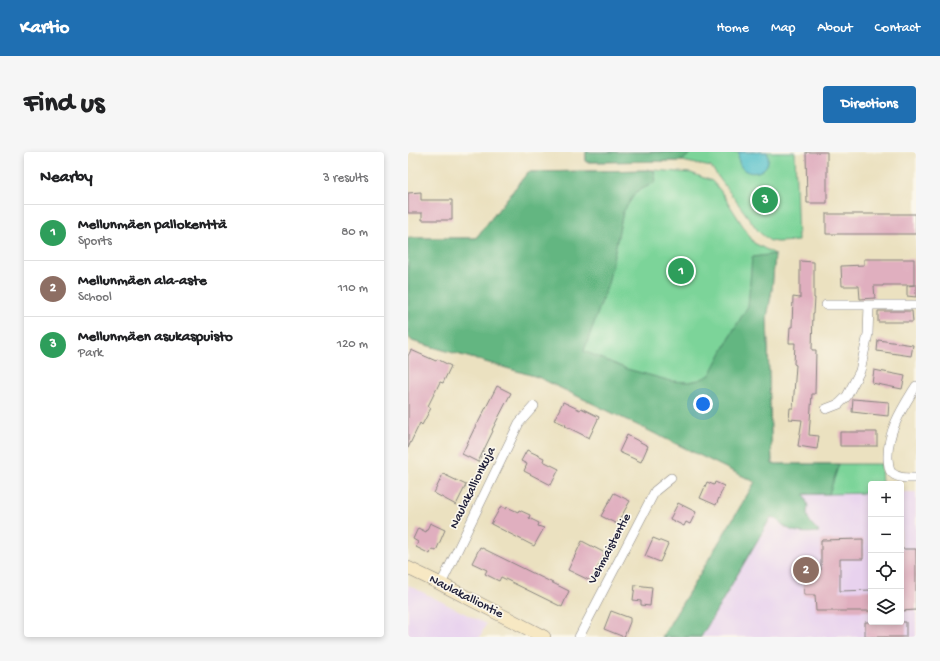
<!DOCTYPE html>
<html lang="en">
<head>
<meta charset="utf-8">
<style>
	:root { --surface:#fff; --page:#f6f6f6; --text:#202124; --muted:#757577; --line:#e0e0e0; --accent:#1f6fb2 }
	body { margin:0; font-family:"Gochi Hand",sans-serif; background:var(--page); color:var(--text) }
	.controls { position:absolute; right:12px; bottom:12px; display:grid; overflow:hidden; border-radius:4px; box-shadow:0 2px 6px #0003 }
	.controls button { width:36px; height:36px; display:grid; place-items:center; padding:0; border:0; border-bottom:1px solid var(--line); background:var(--surface); color:var(--text); font:20px sans-serif }
	.you { position:absolute; left:295px; top:252px; width:14px; height:14px; margin:-10px; border:3px solid #fff; border-radius:50%; background:#1a73e8; box-shadow:0 0 0 6px #1a73e833 }
	.badge { display:grid; place-items:center; width:26px; height:26px; border-radius:50%; background:var(--accent); color:#fff; font-size:13px; font-weight:700 }
	.pin { position:absolute; translate:-50% -50%; border:2px solid #fff; box-shadow:0 1px 4px #0006 }
	.list { margin:0; padding:0; list-style:none }
	h2 { display:flex; justify-content:space-between; align-items:center; height:52px; margin:0; padding:0 16px; font-size:17px }
	h2 small { font-size:13px; font-weight:400; color:var(--muted) }
	.list li { display:grid; grid-template-columns:26px 1fr auto; gap:12px; align-items:center; box-sizing:border-box; height:56px; padding:0 16px; border-top:1px solid var(--line) }
	.list b { display:block; font-size:15px; white-space:nowrap }
	.list p { margin:0; font-size:13px; white-space:nowrap; color:var(--muted) }
	.list em { font-size:13px; font-style:normal; color:var(--muted) }
	.icon { flex:none; width:22px; height:22px; fill:none; stroke:currentColor; stroke-width:2; stroke-linecap:round; stroke-linejoin:round }
	.map { position:relative; flex:none; width:508px; height:485px; overflow:hidden; border-radius:4px }
	header { display:flex; align-items:center; gap:24px; box-sizing:border-box; height:56px; padding:0 20px; background:var(--accent); color:#fff }
	header strong { font-size:19px }
	nav { display:flex; gap:22px; margin-inline-start:auto; font-size:14px }
	.intro { display:flex; align-items:center; justify-content:space-between; box-sizing:border-box; height:96px; padding:0 24px }
	h1 { margin:0; font-size:28px }
	.button { padding:10px 18px; border-radius:4px; background:var(--accent); color:#fff; font-size:14px; font-weight:700 }
	main { display:flex; gap:24px; padding:0 24px }
	aside { flex:1; background:var(--surface); border-radius:4px; box-shadow:0 2px 6px #0003 }
	.map>svg:first-child { display:block }
	.built { fill:#e8d2ee }
	.green { fill:#7bd499; stroke:#4e7b6a }
	.forest { fill:#64b681; stroke:#436c5e }
	.water { fill:#52c0c9; stroke:#3a7182 }
	.building { fill:#e0afbf }
	.lines { fill:none; stroke-linecap:round; stroke-linejoin:round }
	.street-casing { stroke:#86827e; stroke-width:10 }
	.secondary-casing { stroke:#86827e; stroke-width:14 }
	.street { stroke:#fff; stroke-width:9 }
	.secondary { stroke:#f7e8c3; stroke-width:13 }
	.labels { text-anchor:middle; dominant-baseline:central; stroke-width:3.5; stroke-linejoin:round; paint-order:stroke }
	.street-label { font-size:13px; fill:#22223b; stroke:#fbf7ec }
</style>
</head>
<body>
<header>
<strong>Kartio</strong>
<nav><a>Home</a><a>Map</a><a>About</a><a>Contact</a></nav>
</header>
<div class="intro"><h1>Find us</h1><a class="button">Directions</a></div>
<main>
<aside>
<h2>Nearby<small>3 results</small></h2>
<ul class="list">
<li><span class="badge" style="background:#2e9e5b">1</span><div><b>Mellunmäen pallokenttä</b><p>Sports</p></div><em>80 m</em></li>
<li><span class="badge" style="background:#8d6e63">2</span><div><b>Mellunmäen ala-aste</b><p>School</p></div><em>110 m</em></li>
<li><span class="badge" style="background:#2e9e5b">3</span><div><b>Mellunmäen asukaspuisto</b><p>Park</p></div><em>120 m</em></li>
</ul>
</aside>
<div class="map">
<svg width="508" height="485" viewBox="0 0 508 485">
	<rect width="100%" height="100%" fill="#fbf7ec"/>
	<filter id="ink" filterUnits="userSpaceOnUse"><feTurbulence type="fractalNoise" baseFrequency=".025" numOctaves="2"/><feDisplacementMap in="SourceGraphic" scale="8" xChannelSelector="R" yChannelSelector="G"/><feConvolveMatrix kernelMatrix="1 2 1 2 8 2 1 2 1" color-interpolation-filters="sRGB"/></filter>
	<filter id="wash" filterUnits="userSpaceOnUse"><feTurbulence type="fractalNoise" baseFrequency=".012" numOctaves="4" result="noise"/><feDisplacementMap in="SourceGraphic" scale="16" xChannelSelector="R" yChannelSelector="G"/><feGaussianBlur stdDeviation="0.9" result="paint"/><feColorMatrix in="noise" values="0 0 0 0 0 0 0 0 0 0 0 0 0 0 0 0 0 1.4 0 .05"/><feComposite in="paint" operator="in"/></filter>
	<g filter="url(#wash)">
		<rect width="100%" height="100%" fill="#ebe1c0"/>
		<path class="built" d="M493,340H508V485H293L376,342L463,341V470H493Z
			M0,433L78,472L72,485H0Z"/>
		<path class="green" d="M178,0H387L390,89L369,90L362,89L351,80L303,15L274,9L178,10Z
			M246,18L283,21L304,29L312,38L346,91L367,102L364,137L359,166L364,312H473L474,332H463V341L376,343L293,485H254L347,330L130,225L4,189L0,184V86H68L120,20Z"/>
		<path class="forest" d="M178,0H284L274,9L178,10Z
			M246,18L248,30L228,40L215,60L200,132L176,199L219,217L263,229L280,230L291,228L302,223L326,177L340,154L344,105L367,102L364,137L359,166L364,312H431L421,342H396L400,354L399,362L401,369L411,380C400,381 389,382 379,376C372,372 372,368 363,365L293,485H254L347,330L130,225L4,189L0,184V86H68L120,20Z"/>
		<path class="water" d="M331,0H359C368,25 325,30 331,0Z"/>
		<g id="blocks">
			<path class="building" d="M398,0H419V51H399Z
				M13,40V48H44V68H14V61H0V41Z
				M418,62H508V82H418Z
				M456,107H506V133H475V134H466L467,146L452,147L451,134H434L433,114L456,113Z
				M392,109L406,110V146H407L406,161H405L404,198H408L407,242H404L401,283L411,284L409,297L390,294L394,268L381,267L382,256H385L388,213L386,212L387,191H381L382,175H384L385,145L392,146Z
				M508,133V145L499,144V134Z
				M470,159H504L505,170H470Z
				M470,188L505,193L503,204L469,199Z
				M3,198L28,209L29,207L43,214L35,231L32,230L20,254L23,256L14,273L12,271L0,296V204Z
				M466,218L497,224L494,237L464,231Z
				M89,234L103,241L84,278L85,279L70,310L54,302L69,271H70Z
				M445,247L481,250L480,264L444,260Z
				M155,250L172,258L173,256L191,265L181,286L157,274L158,273L146,268Z
				M432,280H469V294H432Z
				M219,283L240,294L233,310L211,300Z
				M119,298L136,306L135,309L151,317L143,333L116,319L119,312L113,309Z
				M35,322L58,333L48,353L26,341Z
				M299,330L306,333L307,330L316,334L308,353L292,346Z
				M206,341L222,349L209,372L193,364Z
				M270,351L288,360L282,372L278,370L276,374L262,367Z
				M93,354L98,357L99,355L110,360L111,358L122,363L121,366L131,371L130,374L136,376L126,394L83,372Z
				M22,371L37,378L28,399L24,397L22,402L8,395L10,390L5,387L10,376L18,380Z
				M245,386L260,392L252,410L237,404Z
				M455,387V407H432V439L463,438V459H408L407,443H396L395,418H413V388Z
				M174,389L197,401L183,429L160,418Z
				M72,395L161,439L154,455L93,425L91,429L77,422L79,418L64,411Z
				M493,397H508V458L493,459Z
				M227,433L244,435L242,454L233,453V449L225,448Z
				M203,459L222,466V470L216,485L196,477Z
				M457,470H498V485H457Z"/>
		</g>
	</g>
	<g filter="url(#ink)">
		<use href="#blocks" fill-opacity="0" stroke="#86827e" stroke-width="1"/>
		<g class="lines">
			<g class="street-casing">
				<path id="street" d="M418,153H508
					M508,234C494,257 479,279 480,307C481,312 480,318 484,321C491,327 500,326 508,326
					M418,257L431,252L439,244L452,219L460,182L461,153
					M33,432L111,271L126,254
					M171,485L247,339L263,326"/>
			</g>
			<g class="secondary-casing">
				<path id="secondary" d="M0,416L33,432L136,485"/>
			</g>
			<use href="#street" class="street"/>
			<use href="#secondary" class="secondary"/>
		</g>
	</g>
	<g class="labels">
		<g class="street-label">
			<text transform="translate(65 336) rotate(-64)">Naulakallionkuja</text>
			<text transform="translate(202 397) rotate(-62)">Vehmaistentie</text>
			<text transform="translate(58 445) rotate(27)">Naulakalliontie</text>
		</g>
	</g>
</svg>
<div class="controls">
<button>+</button>
<button>−</button>
<button><svg class="icon" aria-label="locate" viewBox="0 0 24 24"><circle cx="12" cy="12" r="6"/><path d="M12 2v4M12 18v4M2 12h4M18 12h4"/></svg></button>
<button><svg class="icon" aria-label="layers" viewBox="0 0 24 24"><path d="M12 4l9 5-9 5-9-5zM3 14l9 5 9-5"/></svg></button>
</div>
<div class="you"></div>
<div class="pin badge" style="left:273px;top:119px;background:#2e9e5b">1</div>
<div class="pin badge" style="left:398px;top:418px;background:#8d6e63">2</div>
<div class="pin badge" style="left:357px;top:48px;background:#2e9e5b">3</div>
</div>
</main>
</body>
</html>
